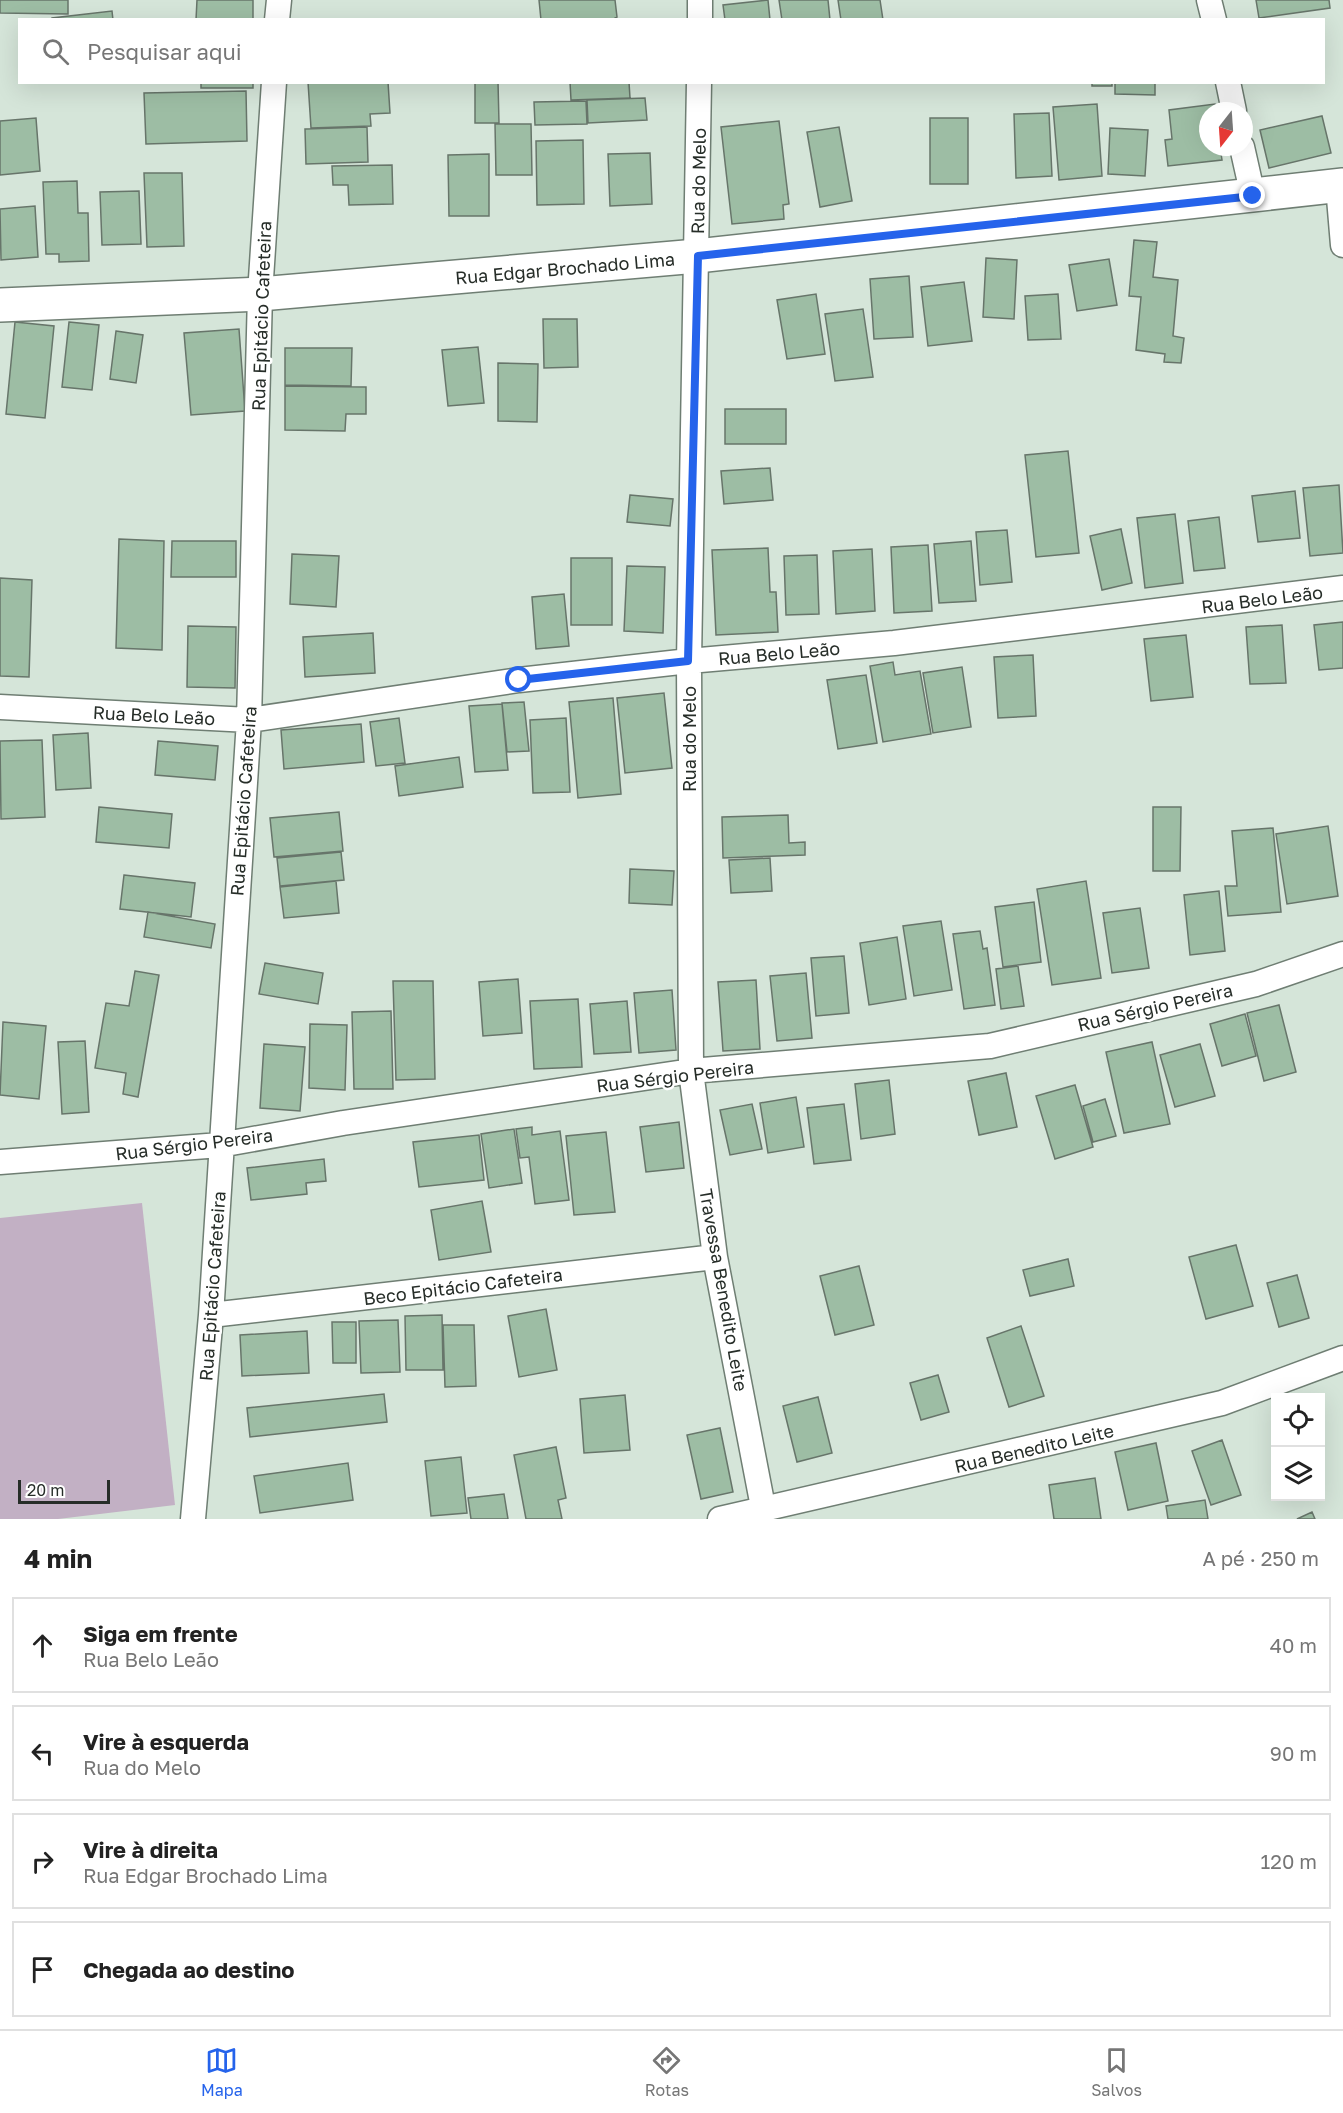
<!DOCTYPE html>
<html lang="pt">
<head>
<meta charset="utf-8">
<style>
	:root { --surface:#fff; --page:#f6f6f6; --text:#222; --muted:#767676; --line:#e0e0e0; --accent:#2563eb }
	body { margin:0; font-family:"Golos Text",sans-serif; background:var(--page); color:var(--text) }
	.controls { position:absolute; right:18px; bottom:18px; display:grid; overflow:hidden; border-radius:0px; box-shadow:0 6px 24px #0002 }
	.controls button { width:54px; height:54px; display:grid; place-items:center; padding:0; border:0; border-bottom:2px solid var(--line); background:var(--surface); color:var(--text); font:30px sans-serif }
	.compass { position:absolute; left:1199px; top:102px; width:54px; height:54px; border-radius:50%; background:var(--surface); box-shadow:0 6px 24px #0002; rotate:197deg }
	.scale { position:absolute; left:18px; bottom:15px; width:92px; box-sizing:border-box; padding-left:6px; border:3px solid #262d28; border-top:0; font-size:16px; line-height:21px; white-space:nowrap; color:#262d28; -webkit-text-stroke:4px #fff; paint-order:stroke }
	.stop { position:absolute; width:18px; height:18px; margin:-14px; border:4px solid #2563eb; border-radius:50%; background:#fff }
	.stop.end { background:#2563eb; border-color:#fff; box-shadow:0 2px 6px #0008 }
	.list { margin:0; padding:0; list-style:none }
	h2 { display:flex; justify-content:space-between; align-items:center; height:78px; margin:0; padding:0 24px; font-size:26px }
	h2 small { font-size:20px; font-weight:400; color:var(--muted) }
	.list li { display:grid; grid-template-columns:39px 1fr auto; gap:18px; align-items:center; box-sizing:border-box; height:96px; margin:0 12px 12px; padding:0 12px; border:2px solid var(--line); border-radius:0px }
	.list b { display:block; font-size:22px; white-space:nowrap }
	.list p { margin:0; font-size:20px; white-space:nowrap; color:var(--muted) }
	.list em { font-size:20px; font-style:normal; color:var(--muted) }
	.icon { flex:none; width:33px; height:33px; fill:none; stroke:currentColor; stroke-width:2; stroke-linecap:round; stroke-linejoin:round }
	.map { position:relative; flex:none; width:1343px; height:1519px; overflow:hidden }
	.search { position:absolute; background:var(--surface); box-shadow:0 6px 24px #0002; left:18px; right:18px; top:18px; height:66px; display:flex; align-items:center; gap:15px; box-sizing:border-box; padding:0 21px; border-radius:0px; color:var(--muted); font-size:22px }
	.sheet { height:510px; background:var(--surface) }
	nav { display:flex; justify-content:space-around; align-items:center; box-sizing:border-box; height:84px; border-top:2px solid var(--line); background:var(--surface); font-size:16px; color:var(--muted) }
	nav a { display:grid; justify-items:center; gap:3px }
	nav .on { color:var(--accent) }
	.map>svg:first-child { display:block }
	.green { fill:#c2b0c4 }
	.building { fill:#9dbda4; stroke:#67756a; stroke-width:1.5 }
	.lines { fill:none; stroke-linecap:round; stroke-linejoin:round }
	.minor-casing { stroke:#6f7e73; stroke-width:27 }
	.primary-casing { stroke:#6f7e73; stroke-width:36 }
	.minor { stroke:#fff; stroke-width:24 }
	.primary { stroke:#fff; stroke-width:33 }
	.route { stroke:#2563eb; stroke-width:8 }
	.labels { text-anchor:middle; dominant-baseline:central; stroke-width:5; stroke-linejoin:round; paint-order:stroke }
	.street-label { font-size:18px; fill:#262d28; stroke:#fff }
</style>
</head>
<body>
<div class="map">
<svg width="1343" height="1519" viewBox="0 0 1343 1519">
	<rect width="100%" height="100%" fill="#d5e5d9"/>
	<path class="green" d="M142,1203L175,1505L58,1519H0V1218Z"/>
	<path class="building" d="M0,0H68V14L0,13Z
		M197,0H253V20H196Z
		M539,0H615L617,17L612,20H541Z
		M768,0L770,20H725L723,5Z
		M779,0H828L830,20H782Z
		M838,0H880L883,20H841Z
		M1256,0H1329L1330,8L1259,18Z
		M112,11L113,20H52V18Z
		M201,82H253V88H201Z
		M308,82H388L390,113L370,114L371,126L311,128Z
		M475,82H498L499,123H475Z
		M570,82H629L630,98L571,100Z
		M1092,82H1112V86H1092Z
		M1115,82H1155V95L1115,94Z
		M246,91L247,141L146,144L144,93Z
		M645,98L647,120L588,123L587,100Z
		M586,101L587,124L535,125L534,102Z
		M1097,104L1102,176L1059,180L1053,107Z
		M1215,104L1216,111H1208V147H1220L1222,160L1168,166L1165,140L1172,139L1169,110Z
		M1049,113L1052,176L1016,178L1014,114Z
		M1322,116L1331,153L1269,168L1260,130Z
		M36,118L40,171L0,175V121Z
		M930,118H968V184H930Z
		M779,121L789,204L783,205L784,219L732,224L721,127Z
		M495,124H531L532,175H496Z
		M367,127L368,162L306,164L305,129Z
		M839,127L852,201L820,207L807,132Z
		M1110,128L1148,130L1145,176L1108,174Z
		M583,140L584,204L537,205L536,141Z
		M650,153L652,204L610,206L608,154Z
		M489,154V216H449L448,155Z
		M392,165L393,204L349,205L348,185H333L332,166Z
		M144,173H182L184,246L147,247Z
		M77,181L78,213H88L89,261L59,262V254H46L43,182Z
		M139,191L141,244L102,245L100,192Z
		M35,206L38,257L1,260L0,209Z
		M1134,240L1157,242L1153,277L1178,280L1173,336L1184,338L1181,363L1164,362L1165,354L1136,350L1141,297L1129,296Z
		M986,258L1017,260L1014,319L983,317Z
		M1109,259L1117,305L1077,311L1069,265Z
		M909,276L913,337L874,339L870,279Z
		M964,282L972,341L928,346L921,287Z
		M816,294L825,354L787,359L777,300Z
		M1058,294L1061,339L1028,340L1025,296Z
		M863,309L873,377L835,381L825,314Z
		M543,319H577L578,367L544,368Z
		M15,322L54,326L45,418L6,414Z
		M69,322L99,325L92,390L62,387Z
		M239,329L245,411L191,415L184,333Z
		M116,331L143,335L136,383L110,379Z
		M478,347L484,403L448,406L442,350Z
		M285,348H352L351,386L285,385Z
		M498,363L538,364L537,422L498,421Z
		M285,386L366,387V414H346L345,431L285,430Z
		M725,409H786V444H725Z
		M1068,451L1079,553L1036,557L1025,455Z
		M770,468L773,500L724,504L721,471Z
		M1339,485L1343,553L1310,556L1303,488Z
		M1295,491L1300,538L1258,542L1252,496Z
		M630,495L673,499L670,526L627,522Z
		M1175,514L1183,583L1145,588L1137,518Z
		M1219,517L1225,568L1194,571L1188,521Z
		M1121,529L1132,583L1102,590L1090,536Z
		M1007,530L1012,582L980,585L976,532Z
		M119,539L164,541L162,650L116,648Z
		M172,541H236V577H171Z
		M971,541L976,601L939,603L934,544Z
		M928,545L932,611L894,613L891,547Z
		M768,548L770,592H776L778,632L716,635L712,550Z
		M872,549L875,611L836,614L833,551Z
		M292,554L339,556L336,607L290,604Z
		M817,555L819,614L786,615L784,556Z
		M571,558H612V625H571Z
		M627,566L665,567L663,633L624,631Z
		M0,578L32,580L29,677L0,676Z
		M564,594L569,646L536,649L532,597Z
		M1343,622V668L1319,670L1314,625Z
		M1282,625L1286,683L1250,684L1246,627Z
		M188,626L236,627L235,688L187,687Z
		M373,633L375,673L305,677L303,637Z
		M1186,635L1193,697L1151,701L1144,639Z
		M1033,655L1036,716L998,718L994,657Z
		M893,662L895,675L920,671L931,734L883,742L870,666Z
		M962,667L971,727L933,733L923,673Z
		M866,675L877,743L838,749L827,680Z
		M664,693L672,768L625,773L617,698Z
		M613,698L621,794L578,798L569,702Z
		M524,702L529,751L507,752L502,703Z
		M502,704L508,770L475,772L469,706Z
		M399,718L405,763L376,766L370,722Z
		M566,718L570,792L533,793L530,720Z
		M361,724L364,762L284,769L281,730Z
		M88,733L91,788L56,790L53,735Z
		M42,740L45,817L1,819L0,741Z
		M158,741L218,746L215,780L155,775Z
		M459,757L463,787L399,796L395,766Z
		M99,807L172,814L169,848L96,842Z
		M1153,807H1181L1180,871H1153Z
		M339,812L343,851L274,857L270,818Z
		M788,815L789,843L805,842V855L723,858L722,817Z
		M1328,826L1338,896L1287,904L1276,834Z
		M1273,828L1281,912L1228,916L1225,886H1237L1232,831Z
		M341,852L344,880L280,886L277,858Z
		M770,858L772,891L731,893L729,860Z
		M630,869L674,871L672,905L629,903Z
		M124,875L195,883L191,917L120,909Z
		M336,881L339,913L284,918L280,887Z
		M1086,881L1101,978L1052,985L1037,889Z
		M1219,891L1225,951L1190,955L1184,895Z
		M1034,902L1041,962L1003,967L995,907Z
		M1140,908L1149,968L1112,973L1103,913Z
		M148,912L215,924L211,948L144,937Z
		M941,921L952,990L914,996L903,926Z
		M980,931L983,949L987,948L995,1005L964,1009L953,934Z
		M897,937L906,999L869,1005L860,943Z
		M844,956L849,1013L816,1016L811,958Z
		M265,963L323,973L318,1004L259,994Z
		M1018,966L1024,1006L1001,1009L996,969Z
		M135,971L159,975L138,1097L123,1094L126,1073L95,1068L106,1003L129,1006Z
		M806,973L812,1038L777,1041L770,976Z
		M518,979L522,1033L483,1036L479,982Z
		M756,980L760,1049L723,1051L718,982Z
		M393,981H433L435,1079L396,1080Z
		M672,990L676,1050L639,1053L634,993Z
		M578,999L582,1067L534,1069L530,1001Z
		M627,1001L631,1052L594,1054L590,1004Z
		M1279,1005L1296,1072L1264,1081L1247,1013Z
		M391,1011L393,1089H354L352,1012Z
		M1245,1014L1256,1056L1222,1066L1210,1024Z
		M3,1022L46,1026L39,1099L0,1095Z
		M310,1024L347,1025L345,1090L309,1088Z
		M85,1041L89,1112L62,1114L58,1042Z
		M1152,1042L1170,1124L1124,1133L1106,1052Z
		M264,1044L305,1047L300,1111L260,1108Z
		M1200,1044L1215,1096L1175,1107L1160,1055Z
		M1006,1073L1017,1127L979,1135L968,1081Z
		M889,1080L895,1134L861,1139L855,1084Z
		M1075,1085L1093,1147L1055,1159L1036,1096Z
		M796,1097L804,1147L768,1153L760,1103Z
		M1105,1099L1116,1136L1093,1142L1083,1106Z
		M752,1104L762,1149L730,1155L720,1110Z
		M844,1104L851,1160L814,1164L807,1108Z
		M679,1122L684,1168L646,1172L640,1127Z
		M532,1127V1135L560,1131L569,1200L535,1204L529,1157L520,1158L516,1129Z
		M514,1129L522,1183L489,1188L481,1134Z
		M606,1132L615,1212L574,1215L566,1136Z
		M479,1135L484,1180L419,1187L413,1142Z
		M324,1159L326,1181L306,1183L307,1194L251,1200L247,1168Z
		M482,1201L491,1252L439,1260L431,1210Z
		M1236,1245L1253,1306L1206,1319L1189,1257Z
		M1068,1259L1074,1286L1030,1296L1023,1270Z
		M859,1266L874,1325L835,1335L820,1276Z
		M1297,1275L1309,1318L1279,1327L1267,1283Z
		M546,1309L557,1370L519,1377L508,1316Z
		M442,1315L443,1370H406L405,1316Z
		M398,1320L400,1372L361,1373L359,1321Z
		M332,1322H356V1363H333Z
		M443,1325H474L476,1386L445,1387Z
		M1021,1326L1044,1396L1009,1407L987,1338Z
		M307,1331L309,1373L242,1376L240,1335Z
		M938,1375L949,1412L921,1420L910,1383Z
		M384,1394L387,1422L250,1437L247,1408Z
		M625,1395L630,1450L584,1453L580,1399Z
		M818,1397L832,1453L797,1462L783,1406Z
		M720,1428L733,1492L701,1499L687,1435Z
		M1222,1440L1241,1495L1211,1505L1192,1451Z
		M1156,1443L1168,1501L1128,1510L1115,1452Z
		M556,1447L566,1498L558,1500L562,1519H526L514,1455Z
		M461,1457L467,1513L431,1516L425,1461Z
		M348,1463L353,1500L260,1513L254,1476Z
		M1095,1478L1101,1519H1054L1049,1485Z
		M504,1494L508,1519H471L468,1498Z
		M1205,1500L1208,1519H1168L1166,1506Z
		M1312,1512L1315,1519H1297Z"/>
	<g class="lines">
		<g class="minor-casing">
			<path id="minor" d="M1209,0L1214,20
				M277,20L279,0
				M700,20V0
				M699,82L689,661L691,1071L715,1257L763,1507
				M1228,82L1234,111
				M1242,147L1253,196
				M1338,186L1343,245
				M0,707L249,720L519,680L689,661L894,643L1343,588
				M0,1162L220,1145L343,1123L691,1071L990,1046L1256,984L1343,954
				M211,1315L715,1257
				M193,1519L211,1315L249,720L260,294L274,82
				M720,1519L1222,1403L1343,1358"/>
		</g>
		<g class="primary-casing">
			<path id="primary" d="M0,305L260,294L697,256L1343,185"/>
		</g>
		<use href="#minor" class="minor"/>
		<use href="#primary" class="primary"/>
	</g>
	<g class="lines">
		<path class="route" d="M519,680L688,661L698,256L1253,196"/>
	</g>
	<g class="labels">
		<g class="street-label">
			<text transform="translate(698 181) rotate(-89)">Rua do Melo</text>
			<text transform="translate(565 268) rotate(-5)">Rua Edgar Brochado Lima</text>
			<text transform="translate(261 316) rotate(-88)">Rua Epitácio Cafeteira</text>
			<text transform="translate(1262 599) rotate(-7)">Rua Belo Leão</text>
			<text transform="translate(779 653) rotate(-5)">Rua Belo Leão</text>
			<text transform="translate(154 715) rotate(3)">Rua Belo Leão</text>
			<text transform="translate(689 739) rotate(-90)">Rua do Melo</text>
			<text transform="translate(243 801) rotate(-86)">Rua Epitácio Cafeteira</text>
			<text transform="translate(1155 1007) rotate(-13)">Rua Sérgio Pereira</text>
			<text transform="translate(675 1076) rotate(-7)">Rua Sérgio Pereira</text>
			<text transform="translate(194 1144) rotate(-7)">Rua Sérgio Pereira</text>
			<text transform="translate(212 1286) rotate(-86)">Rua Epitácio Cafeteira</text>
			<text transform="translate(463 1286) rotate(-7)">Beco Epitácio Cafeteira</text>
			<text transform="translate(724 1290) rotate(80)">Travessa Benedito Leite</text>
			<text transform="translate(1034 1448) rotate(-13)">Rua Benedito Leite</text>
		</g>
	</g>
</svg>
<div class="controls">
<button><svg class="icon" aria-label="locate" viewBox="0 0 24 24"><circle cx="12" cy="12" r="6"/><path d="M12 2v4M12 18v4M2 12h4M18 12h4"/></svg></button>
<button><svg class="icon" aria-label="layers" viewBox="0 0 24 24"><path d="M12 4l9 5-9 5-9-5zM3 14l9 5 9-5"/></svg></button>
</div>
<svg class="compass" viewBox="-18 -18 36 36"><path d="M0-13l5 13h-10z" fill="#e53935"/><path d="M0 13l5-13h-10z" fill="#767676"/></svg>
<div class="scale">20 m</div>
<div class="stop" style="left:519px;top:680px"></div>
<div class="stop end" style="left:1253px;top:196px"></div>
<div class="search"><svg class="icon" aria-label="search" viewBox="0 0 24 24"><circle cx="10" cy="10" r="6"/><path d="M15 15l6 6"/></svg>Pesquisar aqui</div>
</div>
<section class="sheet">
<h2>4 min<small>A pé · 250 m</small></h2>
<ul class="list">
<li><svg class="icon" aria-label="ahead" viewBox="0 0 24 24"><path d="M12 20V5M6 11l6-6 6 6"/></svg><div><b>Siga em frente</b><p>Rua Belo Leão</p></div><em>40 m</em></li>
<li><svg class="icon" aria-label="left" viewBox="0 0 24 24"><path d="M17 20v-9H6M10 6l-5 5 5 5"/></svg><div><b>Vire à esquerda</b><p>Rua do Melo</p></div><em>90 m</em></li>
<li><svg class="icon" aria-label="right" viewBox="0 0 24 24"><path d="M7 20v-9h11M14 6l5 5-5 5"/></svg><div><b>Vire à direita</b><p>Rua Edgar Brochado Lima</p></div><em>120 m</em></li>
<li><svg class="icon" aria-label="arrive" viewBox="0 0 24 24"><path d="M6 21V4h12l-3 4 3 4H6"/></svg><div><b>Chegada ao destino</b></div></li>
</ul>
</section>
<nav>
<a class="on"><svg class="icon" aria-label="map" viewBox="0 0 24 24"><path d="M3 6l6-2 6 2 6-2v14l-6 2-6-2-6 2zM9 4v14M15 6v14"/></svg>Mapa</a>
<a><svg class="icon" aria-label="directions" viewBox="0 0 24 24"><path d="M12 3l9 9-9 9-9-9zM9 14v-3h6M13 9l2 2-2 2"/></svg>Rotas</a>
<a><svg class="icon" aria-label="saved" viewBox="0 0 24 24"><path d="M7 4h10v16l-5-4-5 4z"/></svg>Salvos</a>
</nav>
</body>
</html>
